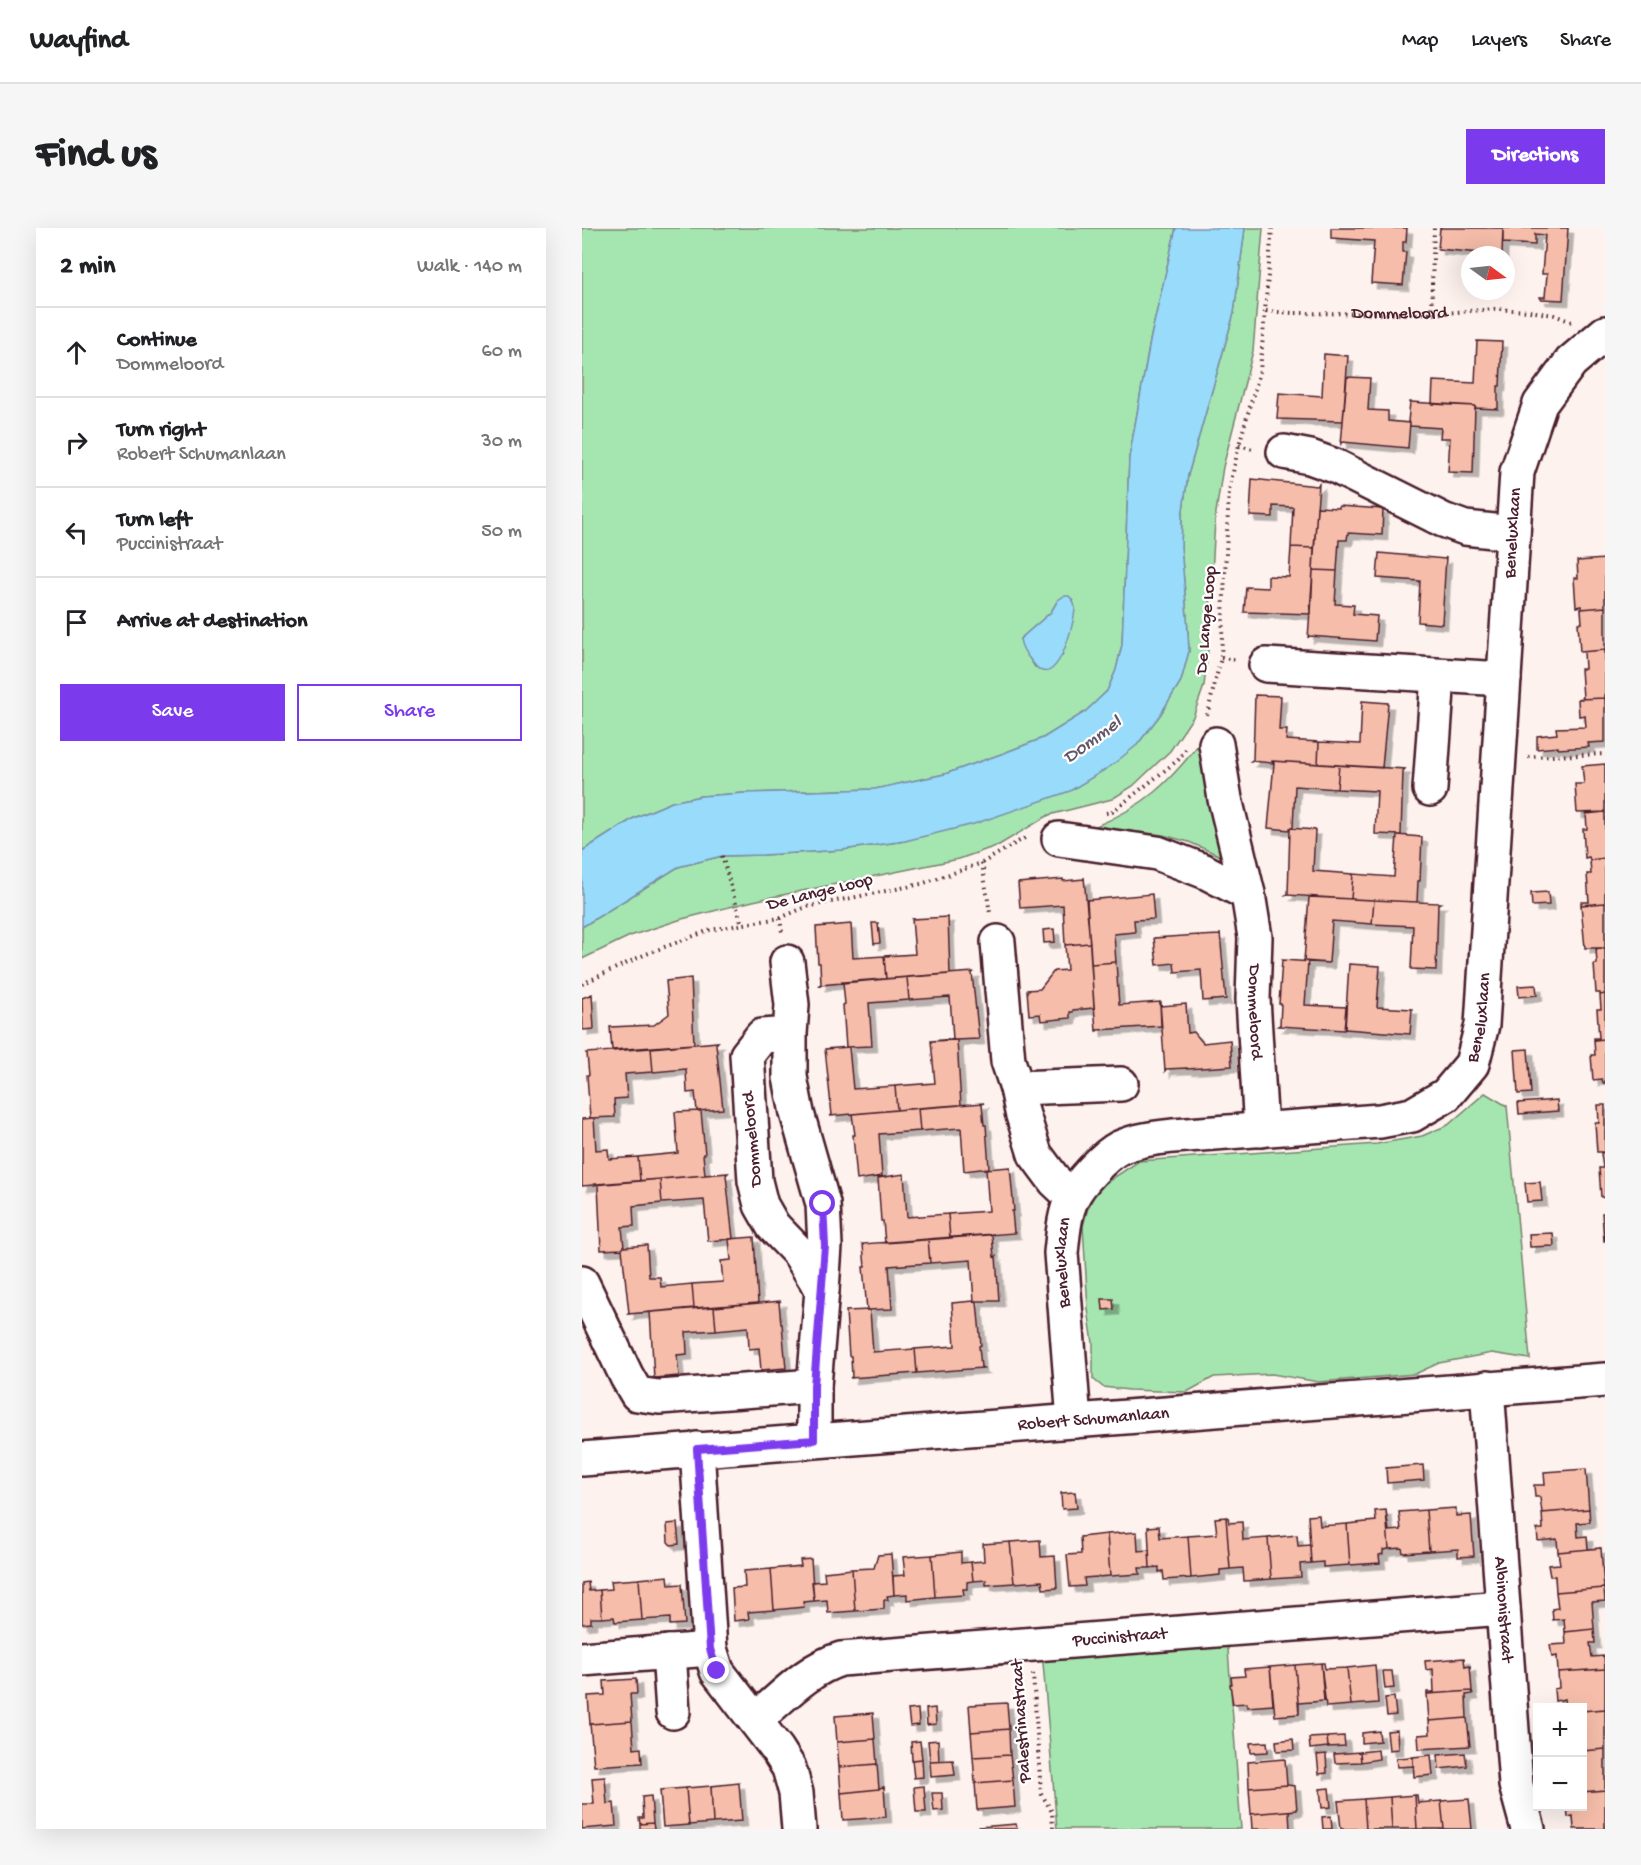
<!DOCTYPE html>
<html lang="en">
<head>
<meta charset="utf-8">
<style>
	:root { --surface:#fff; --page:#f6f6f6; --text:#202124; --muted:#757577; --line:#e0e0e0; --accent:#7c3aed }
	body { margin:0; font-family:"Gochi Hand",sans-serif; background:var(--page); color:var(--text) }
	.controls { position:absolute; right:18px; bottom:18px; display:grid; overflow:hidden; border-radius:0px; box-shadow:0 6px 24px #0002 }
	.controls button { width:54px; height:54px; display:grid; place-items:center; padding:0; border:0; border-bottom:2px solid var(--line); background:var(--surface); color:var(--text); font:30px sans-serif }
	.compass { position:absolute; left:879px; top:18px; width:54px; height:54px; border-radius:50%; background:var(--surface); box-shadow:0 6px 24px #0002; rotate:105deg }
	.stop { position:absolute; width:18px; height:18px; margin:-14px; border:4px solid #7c3aed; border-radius:50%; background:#fff }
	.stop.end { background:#7c3aed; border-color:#fff; box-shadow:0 2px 6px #0008 }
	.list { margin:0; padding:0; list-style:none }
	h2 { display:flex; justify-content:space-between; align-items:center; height:78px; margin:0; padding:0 24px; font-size:26px }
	h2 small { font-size:20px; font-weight:400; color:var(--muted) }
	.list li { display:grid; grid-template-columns:39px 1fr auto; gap:18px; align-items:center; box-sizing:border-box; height:90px; padding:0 24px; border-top:2px solid var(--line) }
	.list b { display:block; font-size:22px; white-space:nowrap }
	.list p { margin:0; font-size:20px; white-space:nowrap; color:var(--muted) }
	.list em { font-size:20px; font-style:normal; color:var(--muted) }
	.actions { display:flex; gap:12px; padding:18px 24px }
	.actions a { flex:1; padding:14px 0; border:2px solid var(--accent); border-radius:0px; text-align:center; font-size:21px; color:var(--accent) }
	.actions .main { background:var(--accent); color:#fff }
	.icon { flex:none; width:33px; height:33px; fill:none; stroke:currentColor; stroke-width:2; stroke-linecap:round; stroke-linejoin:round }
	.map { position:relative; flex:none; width:1023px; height:1601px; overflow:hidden; border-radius:0px }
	header { display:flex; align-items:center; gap:36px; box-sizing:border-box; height:84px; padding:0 30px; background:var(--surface); border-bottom:2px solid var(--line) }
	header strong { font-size:28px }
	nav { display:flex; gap:33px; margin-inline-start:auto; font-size:21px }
	.intro { display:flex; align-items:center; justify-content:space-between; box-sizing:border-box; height:144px; padding:0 36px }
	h1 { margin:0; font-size:42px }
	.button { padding:15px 27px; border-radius:0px; background:var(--accent); color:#fff; font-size:21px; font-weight:700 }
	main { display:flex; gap:36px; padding:0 36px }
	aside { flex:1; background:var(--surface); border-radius:0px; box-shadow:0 6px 24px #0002 }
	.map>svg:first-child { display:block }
	.green { fill:#a5e6b0; stroke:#78826e; stroke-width:1.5; fill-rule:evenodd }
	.water { fill:#99dbfb; stroke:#7990a8; stroke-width:1.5 }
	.building { fill:#f6beaa; stroke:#4a1f2b; stroke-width:1.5; filter:url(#shadow) }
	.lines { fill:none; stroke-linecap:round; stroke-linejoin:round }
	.minor-casing { stroke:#4a1f2b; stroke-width:38 }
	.path { stroke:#4a1f2b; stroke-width:4; stroke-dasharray:1.5 4.5; stroke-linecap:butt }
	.minor { stroke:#fff; stroke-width:33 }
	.route { stroke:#7c3aed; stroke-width:8 }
	.labels { text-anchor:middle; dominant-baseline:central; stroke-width:4.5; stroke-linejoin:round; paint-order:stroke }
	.street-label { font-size:18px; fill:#4a1f2b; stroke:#fff }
	.water-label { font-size:20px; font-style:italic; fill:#625769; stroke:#fff }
</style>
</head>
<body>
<header>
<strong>Wayfind</strong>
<nav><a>Map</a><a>Layers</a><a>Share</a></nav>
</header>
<div class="intro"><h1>Find us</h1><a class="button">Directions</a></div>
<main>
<aside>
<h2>2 min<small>Walk · 140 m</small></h2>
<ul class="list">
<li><svg class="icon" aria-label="ahead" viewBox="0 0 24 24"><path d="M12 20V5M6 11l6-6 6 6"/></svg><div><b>Continue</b><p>Dommeloord</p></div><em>60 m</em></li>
<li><svg class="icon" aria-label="right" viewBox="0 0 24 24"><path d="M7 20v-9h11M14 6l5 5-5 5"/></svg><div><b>Turn right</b><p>Robert Schumanlaan</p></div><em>30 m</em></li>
<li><svg class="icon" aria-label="left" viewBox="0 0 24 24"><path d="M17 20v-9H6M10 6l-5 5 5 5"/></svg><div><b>Turn left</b><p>Puccinistraat</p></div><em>50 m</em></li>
<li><svg class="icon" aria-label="arrive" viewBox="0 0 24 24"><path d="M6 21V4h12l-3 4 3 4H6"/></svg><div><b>Arrive at destination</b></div></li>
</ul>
<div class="actions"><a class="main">Save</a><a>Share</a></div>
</aside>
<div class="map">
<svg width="1023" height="1601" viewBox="0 0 1023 1601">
	<defs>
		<filter id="shadow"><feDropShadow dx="5.5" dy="5.5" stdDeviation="0" flood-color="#0004"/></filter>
	</defs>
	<rect width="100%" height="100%" fill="#fdf2ee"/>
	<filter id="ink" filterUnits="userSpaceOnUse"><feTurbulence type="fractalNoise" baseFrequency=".0167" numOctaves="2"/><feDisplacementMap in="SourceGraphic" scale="12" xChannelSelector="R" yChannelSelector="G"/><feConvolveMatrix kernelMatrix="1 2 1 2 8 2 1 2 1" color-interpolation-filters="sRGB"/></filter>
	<g filter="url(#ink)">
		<path class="green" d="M0,0H594L569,108L547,230L540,417L534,442L525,463L503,484L461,510L422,525L363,546L293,561L163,565L119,568L90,574L52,590L0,623ZM476,372L493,380L480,428L453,439L442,422L438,411L469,384Z
			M663,0H681L671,123L641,239L633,291L626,421L622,458L611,489L588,523L551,558L530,571L467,587L417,617L377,631L171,673L100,691L48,708L0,731V699L96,639L140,628L181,627L260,622L323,613L555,517L578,487L599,453L607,423L605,389L599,319L600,289L606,247L652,85Z
			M620,512L641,629L607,614L581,607L512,599C563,578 587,555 620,512Z
			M903,865L925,878L948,1131L910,1125L857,1135L833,1146L737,1154L690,1146L632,1149L605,1164L547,1162L521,1159L511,1151V1115L506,1081L501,998L506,980L516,960L557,933L795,916L840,908L866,897Z
			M645,1408L659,1601H475L460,1423Z"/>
		<path class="water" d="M594,0H663L652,85L606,247L600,289L599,319L605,389L607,423L599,453L578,487L555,517L529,538L488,563L392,596L323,613L260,622L181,627L140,628L96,639L0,699V623L52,590L90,574L119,568L163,565L293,561L363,546L422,525L461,510L503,484L525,463L534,442L540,417L547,230L569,108Z
			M482,368H487C491,372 493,376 493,381C492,396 474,468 451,435C445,428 439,420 438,411L469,384L476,372Z"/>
		<path class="building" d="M749,0H825L824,14H821V24H824L821,57L789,55L792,13L749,10Z
			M858,0H921L920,27H898V25L856,21Z
			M921,0H986L981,72L959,71L958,69H963L965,46H960L963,7L953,6V17L921,15Z
			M895,113L920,114L918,158H916V181L893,180V178L850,176L851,153L893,155Z
			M742,126L766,128L761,193L695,191L697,165L740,168Z
			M765,149L788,150L786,182L806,183V193L828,195L826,220L761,214L759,216Z
			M828,174L893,178L891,245L866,244L868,210H858L859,200L828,198V195L826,194Z
			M670,251L735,258L737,256L732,320L709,319L711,279L691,278V289L668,288Z
			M757,278L801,281L800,307L766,305L765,312H757L755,343L731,342L735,279L757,280Z
			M709,319L732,320L729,386L662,384L664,359L686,360V348L707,349Z
			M797,325L863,331L864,329L860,396L836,394L838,353L795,350Z
			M1023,331V379L999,381V378L994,379L992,350H996L995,333Z
			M731,342L755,343L753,376L772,377L771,386L795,388L793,413L727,408L726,410Z
			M1023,379V422L998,424L996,395H1000L999,381Z
			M1023,422V470L996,471L1001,470L999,441H1003L1002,424H998Z
			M673,467L699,468L697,502H705L704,512L737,514L736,536L690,533V535L669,533L671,532Z
			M1023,470V514L1006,515L1007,519L976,521V519L955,521V508L975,506L974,500L1004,499L1003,487L997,488L996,471Z
			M780,473L806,475L800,540L736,536L737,514L778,516Z
			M690,533L757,537L755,561L713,558L711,600H708V602L686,600L692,535H690Z
			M1023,536V584L995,585L993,556H1002L1000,538Z
			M757,537L823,541L821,543L819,607L793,606L795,563L755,561Z
			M1023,584V630L1008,632L1007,629L1003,630L1001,601H1005L1004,586Z
			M708,600L733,602L731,643L771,646L769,671L704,667L706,666Z
			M815,607L840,609L838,653H836L835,674L769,671L771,646L812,649Z
			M1023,630V675L999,677V674H1007L1005,646H1009L1008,632Z
			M502,649L508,715L483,717L481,677L438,680L436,655L481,651V653L502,651Z
			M966,664L967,677L950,678L949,665Z
			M570,666L572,691L552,692L553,704L532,706L534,734L509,736L505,672Z
			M727,669L792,672L790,696L750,693L747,735L722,733Z
			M792,672L858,675L856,676L854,742L829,741L831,698L790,696Z
			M1023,675V720H1003L999,677Z
			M366,689L368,746L304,751L302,728L333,726L330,691Z
			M290,695H296L298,715L292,716Z
			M269,696L271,730L302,728L304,751L238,757L239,756L238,735H236L234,699Z
			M472,701L473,714L462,715L461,702Z
			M638,705L644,771L621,773L619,742L593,744L592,735L575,737L572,710L617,707V708L638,707Z
			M508,715L512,780L491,782V784H488V790L459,793L458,786L447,787L445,762L458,761L472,743L485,742L483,717Z
			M1023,720V766L1018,767V765H1014L1012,736H1015L1014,721Z
			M700,732L747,735L726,734L723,777L764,779L762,802L696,798L698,797L699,776H697Z
			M534,734L537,777L578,774L579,798L515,802V803H514L509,736Z
			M767,736L798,738L795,779L830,781L828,806L763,801Z
			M392,744L390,745L397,811L349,813L371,811L368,769L327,772L325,749Z
			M325,749L327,772L287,775L290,818L264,819L261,777L263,776L261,755L260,754Z
			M109,750L112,816L30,822L28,799L72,797L87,786L84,753Z
			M954,757L955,767L937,769L936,758Z
			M10,766L12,801L1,802L0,770Z
			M1023,766V811L1012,812V810H1017L1015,781H1019L1018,767Z
			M578,774H579V778L604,776L606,805L612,804L621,815L648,812L650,838L605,841V840L584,841L583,843Z
			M1023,811V855H1021L1020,851L1011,852L1009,827H1013L1012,812Z
			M375,812L379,877L315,882L313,858L353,855L349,813Z
			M136,814L134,816L141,881L115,883L113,864L105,865L104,841L71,844L69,820Z
			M267,819L271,861L313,858L315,882L248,888L250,887L243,821Z
			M69,820L71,844L43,846L45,870L32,871L33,889L8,890L5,847H7L5,826L4,825Z
			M946,821L949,865L936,866L933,822Z
			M975,872L976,883L937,886L936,875Z
			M402,875L400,876L402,897H404L407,940L382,943L379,900L338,903L336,880Z
			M1016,877H1023V924H1015L1013,895H1017Z
			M336,880L338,903L297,906L300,948L275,952L271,907H273L270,886Z
			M119,883L123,926H121L123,947L58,953L56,929L96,925L93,884Z
			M12,890L14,922L26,921L27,931L56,929L58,953L0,958V891Z
			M1023,924V970L1019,969L1017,940H1021L1019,925Z
			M428,939L432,983H430L432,1004L433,1005L368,1010L366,986L407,983L404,941Z
			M146,945L144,947L151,1011L126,1013L122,972L80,975L78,951Z
			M322,946L325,989L366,986L368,1010L303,1015L301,993H299L296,950Z
			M78,951L80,975L51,978L52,998L40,999L42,1019L40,1021L19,1022L16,957L14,956Z
			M958,954L960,973L945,974L943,955Z
			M1020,985H1023V1013H1022Z
			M971,1005L972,1018L948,1019L947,1006Z
			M412,1006L410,1007L412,1029L414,1028L417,1073H392L389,1032L348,1035L346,1011Z
			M172,1009L176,1075L112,1080L110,1056L141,1054L139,1033L149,1032L147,1011Z
			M346,1011L348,1035L307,1038L310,1081L285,1082L281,1039H283L281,1017L280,1016Z
			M65,1017L67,1049H78L79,1059L110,1056L112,1080L46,1086L47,1085L40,1021L42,1019Z
			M520,1071H531L532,1081L521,1082Z
			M199,1073L197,1074L199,1096H200L204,1140L179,1142L177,1120L167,1121L166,1099L134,1102L132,1079Z
			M392,1073L395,1074L399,1117L397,1118L399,1139L401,1140L335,1145L333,1121L373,1118L370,1075Z
			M132,1079L134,1102L104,1104L105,1126L95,1127L97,1148L72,1150L68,1084L46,1086Z
			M288,1082L291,1124L333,1121L335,1145L268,1150L270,1149L269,1128H267L264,1083Z
			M841,1237L842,1252L805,1255L804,1240Z
			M1004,1241L1007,1281L960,1285L958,1269H953L952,1257H963L962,1244Z
			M493,1264L495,1280L480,1281L479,1265Z
			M874,1280V1288L889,1287L892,1328L876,1329V1321L847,1323L844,1282Z
			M1007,1281L1008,1294L995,1295L996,1309L1005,1308L1006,1321L1019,1320L976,1324L975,1311L956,1313L955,1301H961L960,1285Z
			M804,1282L807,1303L819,1302L817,1284L844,1282L847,1323L821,1325L820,1320L807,1321Z
			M804,1282L807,1321L801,1322V1326L797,1327L798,1335L768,1337L765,1296L794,1293L793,1283Z
			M737,1287L738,1298L765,1296L768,1337L741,1339V1334L729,1335L726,1288Z
			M644,1289H646L647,1295L660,1294L661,1312L686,1310L689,1351L662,1353L661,1340L648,1341Z
			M644,1289L648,1341L638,1342V1347L609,1350L606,1308L635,1306L633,1290Z
			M95,1295L97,1316L89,1317L86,1314L85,1296Z
			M577,1298L578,1310L606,1308L609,1350L582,1352L581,1343L577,1344V1339L568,1340L566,1299Z
			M555,1304L556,1323L567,1322L568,1340H557L558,1346L528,1348L525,1306Z
			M525,1306L528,1348L502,1350L503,1358L488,1359L485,1327L499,1326L498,1309Z
			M715,1307L716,1318L728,1317L729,1335L718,1336L719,1349L689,1351L686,1310Z
			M458,1312L459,1329L473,1328L475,1360L461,1361L460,1353L432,1355L428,1314Z
			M428,1314L432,1355L404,1357V1352L391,1353L389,1334L402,1333L401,1316Z
			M1019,1320L1022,1360L974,1364L973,1348H968L966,1337L978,1336L976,1324Z
			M379,1324V1335L389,1334L391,1353L385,1354V1361H381L382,1367L353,1369L350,1327Z
			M309,1326L312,1367L305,1368L306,1372H302V1381L273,1383L270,1341L292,1340L296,1327Z
			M350,1327L353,1369L325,1372V1366L312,1367L311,1348L323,1347L321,1329Z
			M229,1331L232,1373L221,1374L222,1379L192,1382L189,1341L219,1338L218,1332Z
			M189,1341L192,1382L166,1384L167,1391L152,1393L150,1360L163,1359L162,1343Z
			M270,1341L273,1383L246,1385L245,1372L232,1373L230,1354L243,1353L242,1344Z
			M86,1348L87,1357L100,1356L103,1396L88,1397V1390L60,1392L57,1351Z
			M57,1351L60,1392L33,1394L32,1389L20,1390L18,1362L30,1361L29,1353Z
			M6,1354L7,1363L18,1362L20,1390H9V1395L0,1396V1355Z
			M1022,1360L1023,1373L1010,1374L1012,1401L983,1404L982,1391L971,1392L970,1381L976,1380L974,1364Z
			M1012,1401L1013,1415H1008L1010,1429L1022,1428L1023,1441L976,1444L975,1428L970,1429L968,1417L984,1416L983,1404Z
			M882,1430L883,1439L888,1438L890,1463L845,1466V1464H852L851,1441L844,1442L843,1433Z
			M739,1435L742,1473L717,1475V1486L713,1437Z
			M739,1435H742L743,1441L765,1440L769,1477L744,1479Z
			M713,1437L717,1486L693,1488L688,1439Z
			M793,1437L796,1475L769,1477L765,1440Z
			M688,1439L691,1477L665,1479V1475L651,1476L648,1456H650L649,1449L663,1448L662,1441Z
			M1023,1441V1481L1000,1483V1480H984L983,1471L973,1473L972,1461L977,1460L976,1444Z
			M801,1443H810L812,1460L803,1461Z
			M54,1451L55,1466H48L50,1493L8,1496L6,1468L23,1467L22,1453Z
			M890,1463L891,1466L884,1467L885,1490L847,1493L845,1466Z
			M812,1469L814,1487L805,1488L803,1470Z
			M425,1475L427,1501L389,1504L387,1477Z
			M353,1480L354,1496L345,1497L344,1481Z
			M336,1481L337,1497L328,1498L326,1482Z
			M1023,1481V1521L1000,1523V1483Z
			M291,1485L293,1511L255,1514L253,1488Z
			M885,1490L888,1518L837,1521L836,1507L848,1506L847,1493Z
			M50,1493L52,1521L59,1520L60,1535L12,1538L8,1496Z
			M427,1501L428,1527L391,1529L389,1504Z
			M815,1502L816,1521L807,1522L805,1503Z
			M797,1503L798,1513L780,1515V1505Z
			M762,1508L763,1518L746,1519L745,1509Z
			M745,1509L746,1519L728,1521L727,1510Z
			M293,1511L295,1536L257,1539L255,1514Z
			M711,1511L712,1522L695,1523L694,1513Z
			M356,1512L357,1533H348L346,1513Z
			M338,1513L340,1531L330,1532L329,1514Z
			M685,1514L686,1524L669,1525L668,1515Z
			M1023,1521V1562L1000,1564V1523Z
			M796,1522L797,1531L779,1534L778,1524Z
			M778,1524L779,1534L753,1535L752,1526Z
			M883,1525L885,1538L857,1541L856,1527Z
			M744,1526L745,1545L737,1546L735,1527Z
			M428,1527L431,1552L393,1555L391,1529Z
			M849,1527L851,1547L832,1549L831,1529Z
			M831,1529V1538L815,1539L814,1530Z
			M340,1531L341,1549L332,1550L330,1532Z
			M703,1531L705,1557L667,1560L666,1534Z
			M371,1532L373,1547L349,1549L348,1533Z
			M295,1536L297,1561L259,1565L257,1539Z
			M23,1549L25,1576L32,1575L34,1598L0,1601V1576H12L10,1550Z
			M431,1552L433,1579L395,1582L393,1555Z
			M157,1555L160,1593L131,1595L129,1558Z
			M705,1557L713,1558L715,1582L669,1586L667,1560Z
			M129,1558L131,1595L107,1597L104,1560Z
			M342,1558L344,1584H334L332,1559Z
			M302,1559L304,1589L261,1592L259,1565L297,1561V1560Z
			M104,1560L107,1597L81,1599L78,1562Z
			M747,1560L749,1579L740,1580L738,1561Z
			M1023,1562V1601H992L991,1588L986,1589L985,1578H1000V1564Z
			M350,1565H360L361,1582L352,1583Z
			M833,1567L835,1601H810L808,1569Z
			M833,1567H835L836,1575L859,1573L862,1601H835Z
			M69,1568L71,1595L58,1596L57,1590H61L60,1569Z
			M808,1569L810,1601H784L782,1571Z
			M782,1571L784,1601H759L756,1573Z
			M887,1571L890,1601H862L859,1573Z
			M715,1582L707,1583L708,1601H670L669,1586Z
			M749,1588L750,1601H741L740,1589Z
			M71,1595L72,1601H58V1596Z
			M434,1596L435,1601H397V1599Z"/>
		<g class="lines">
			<g class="minor-casing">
				<g id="minor">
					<path d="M702,224L728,229L753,238L861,292L883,300L931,305"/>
					<path d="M684,437L922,451"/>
					<path id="s2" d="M634,516L643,571L666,666L673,709L671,771L679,902"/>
					<path d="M848,561L856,448"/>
					<path d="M477,611L575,625L622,643L666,666"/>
					<path d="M416,714L426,833L435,860L440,884L453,926L473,953L490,969"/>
					<path d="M205,734L210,777L208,806V849L215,885L241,976L243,1018L240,1062L217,1025L191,998L179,977L173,953L165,827L180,808L208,806"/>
					<path d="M435,860L539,856"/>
					<path d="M0,1055L45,1149L55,1166L77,1169L232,1158"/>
					<path id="s3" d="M905,1160L934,1557L946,1601"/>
					<path id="s4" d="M492,1193L479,1025C481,1007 482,987 490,970C496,956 523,927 537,920C554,912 573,910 591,908L798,893L830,887L864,867L890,836L900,797L935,244L958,176L989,134L1023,105"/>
					<path d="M232,1212V1158L240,1062"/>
					<path d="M115,1221L128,1421L135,1443L195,1521L207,1540L214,1565L217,1601"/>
					<path id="s5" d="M0,1231L1023,1152"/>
					<path d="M87,1424L91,1484"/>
					<path d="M0,1431L128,1421"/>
					<path id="s6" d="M173,1492C200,1470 225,1441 259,1431L921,1380"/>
				</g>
			</g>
			<g class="path">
				<path id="s1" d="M684,83L710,85L849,86L913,81L947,83L972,87L990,94"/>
				<path d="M849,86L852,0"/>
				<path d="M657,217L674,222"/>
				<path d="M639,430L656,432"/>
				<path d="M625,487L639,430L647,262L657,217L678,143L690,0"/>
				<path d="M946,529L1023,526"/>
				<path d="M524,585L530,584L596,532L604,521"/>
				<path d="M140,628L160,697"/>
				<path d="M400,635L408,685"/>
				<path d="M198,690L200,704"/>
				<path d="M0,756L64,726L128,702L198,690L224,679L339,656L400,635L446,608"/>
				<path d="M451,1446L459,1565L470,1584L471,1601"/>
			</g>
			<use href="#minor" class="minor"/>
		</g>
	</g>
	<g class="lines" filter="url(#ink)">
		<path class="route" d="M135,1443L128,1421L115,1221L232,1212V1158L243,1018L241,976"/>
	</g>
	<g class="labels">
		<g class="street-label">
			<text stroke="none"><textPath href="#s1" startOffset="134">Dommeloord</textPath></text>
			<text stroke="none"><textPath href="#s4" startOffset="1203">Beneluxlaan</textPath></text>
			<text transform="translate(625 392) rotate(-85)">De Lange Loop</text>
			<text transform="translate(238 665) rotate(-14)">De Lange Loop</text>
			<text stroke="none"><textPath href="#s2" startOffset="272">Dommeloord</textPath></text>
			<text stroke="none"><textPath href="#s4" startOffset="717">Beneluxlaan</textPath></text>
			<text transform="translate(171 911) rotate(-95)">Dommeloord</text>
			<text stroke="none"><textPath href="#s4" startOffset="159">Beneluxlaan</textPath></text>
			<text stroke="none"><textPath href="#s5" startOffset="513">Robert Schumanlaan</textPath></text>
			<text stroke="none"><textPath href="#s3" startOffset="222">Albinonistraat</textPath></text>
			<text stroke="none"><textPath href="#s6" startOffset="386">Puccinistraat</textPath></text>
			<text transform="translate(440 1493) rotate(-94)">Palestrinastraat</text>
		</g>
		<g class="water-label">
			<text transform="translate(511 513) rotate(-36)">Dommel</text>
		</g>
	</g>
</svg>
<div class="controls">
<button>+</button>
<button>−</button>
</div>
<svg class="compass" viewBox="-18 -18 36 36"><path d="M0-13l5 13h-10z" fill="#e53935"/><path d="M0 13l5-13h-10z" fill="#757577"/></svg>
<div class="stop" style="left:241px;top:976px"></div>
<div class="stop end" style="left:135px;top:1443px"></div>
</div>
</main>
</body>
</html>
